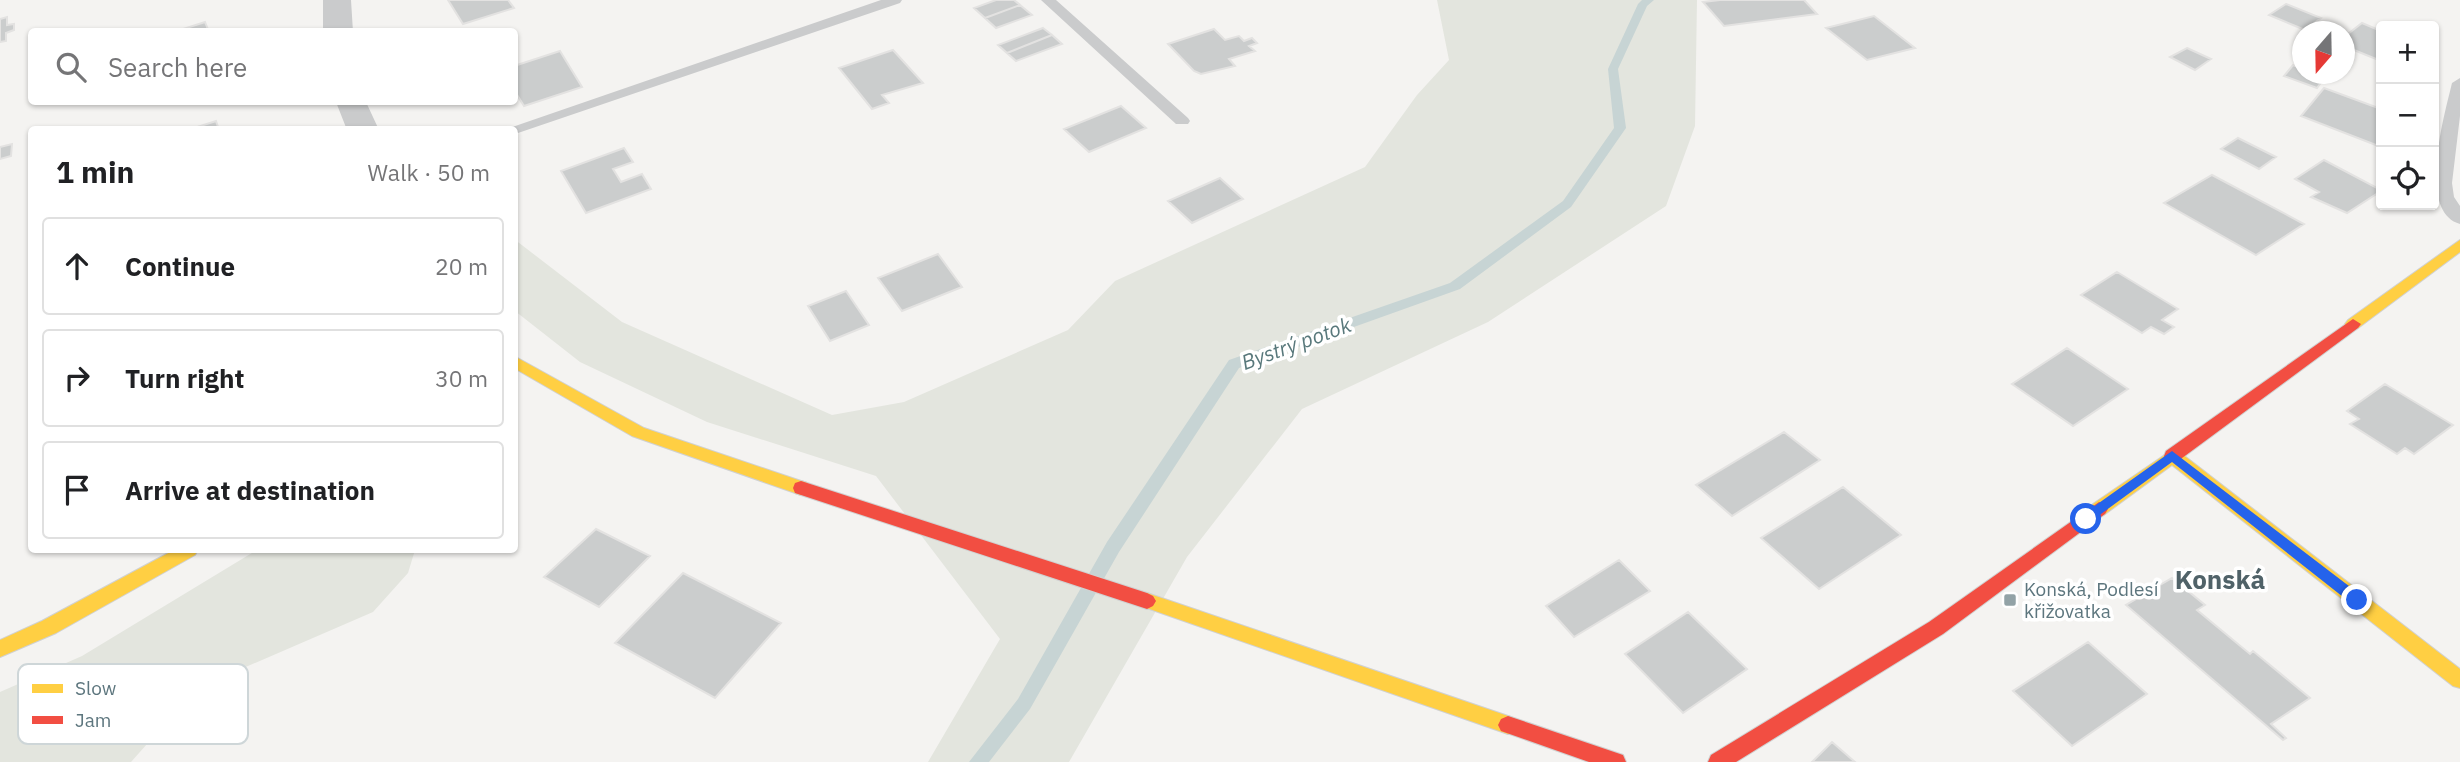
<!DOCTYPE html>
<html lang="en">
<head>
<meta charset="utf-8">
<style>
	:root { --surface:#fff; --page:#f2f2f2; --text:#202124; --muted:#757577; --line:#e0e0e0 }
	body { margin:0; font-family:"IBM Plex Sans",sans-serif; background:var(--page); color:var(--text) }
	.controls { position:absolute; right:21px; top:21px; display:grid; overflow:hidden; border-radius:7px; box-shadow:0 2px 5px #0004 }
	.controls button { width:63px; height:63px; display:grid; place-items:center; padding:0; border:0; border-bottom:2px solid var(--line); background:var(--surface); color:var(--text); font:35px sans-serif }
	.compass { position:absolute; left:2292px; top:21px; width:63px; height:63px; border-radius:50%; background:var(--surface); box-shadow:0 2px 5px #0004; rotate:200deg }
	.stop { position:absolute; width:21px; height:21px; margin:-16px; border:5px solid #2563eb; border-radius:50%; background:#fff }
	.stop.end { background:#2563eb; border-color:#fff; box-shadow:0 2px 7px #0008 }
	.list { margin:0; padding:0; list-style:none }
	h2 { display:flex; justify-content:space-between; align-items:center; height:91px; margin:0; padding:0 28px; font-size:30px }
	h2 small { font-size:23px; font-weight:400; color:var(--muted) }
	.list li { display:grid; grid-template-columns:46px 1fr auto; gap:21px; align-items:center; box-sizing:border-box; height:98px; margin:0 14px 14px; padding:0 14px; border:2px solid var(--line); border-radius:7px }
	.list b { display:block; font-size:26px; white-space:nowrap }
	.list em { font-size:23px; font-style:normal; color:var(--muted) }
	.icon { flex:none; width:38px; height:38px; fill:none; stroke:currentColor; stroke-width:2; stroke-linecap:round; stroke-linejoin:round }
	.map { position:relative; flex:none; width:2460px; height:762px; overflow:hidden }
	.search { position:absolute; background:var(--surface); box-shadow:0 2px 5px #0004; left:28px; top:28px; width:490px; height:77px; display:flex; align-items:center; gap:18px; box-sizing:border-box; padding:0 24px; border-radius:7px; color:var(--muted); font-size:26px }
	.panel { position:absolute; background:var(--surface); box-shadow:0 2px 5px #0004; left:28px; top:126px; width:490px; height:427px; border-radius:7px }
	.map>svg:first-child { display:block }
	.green { fill:#e3e5de }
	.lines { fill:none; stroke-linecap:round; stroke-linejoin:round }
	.stream { fill:#c7d4d4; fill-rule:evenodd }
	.building { fill:#cbcdcd; stroke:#e3e2e1; stroke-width:2 }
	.slow-casing { stroke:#d0d1d1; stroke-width:2 }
	.jam-casing { stroke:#d0d1d1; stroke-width:2 }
	.lane { fill:#cacbcc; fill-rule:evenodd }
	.street { fill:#cacbcc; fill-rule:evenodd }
	.slow { fill:#ffcf43; fill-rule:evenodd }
	.jam { fill:#f24e42; fill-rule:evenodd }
	.route { fill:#2563eb }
	.poi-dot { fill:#92a2a6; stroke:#fff; stroke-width:2.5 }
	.labels { text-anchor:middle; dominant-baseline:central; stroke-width:7; stroke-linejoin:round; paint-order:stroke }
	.poi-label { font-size:19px; fill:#5d767e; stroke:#fff; text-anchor:start }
	.water-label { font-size:21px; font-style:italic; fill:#58787b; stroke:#fff }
	.district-label { font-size:26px; font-weight:bold; fill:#506268; stroke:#fff }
	.key { fill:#fff; stroke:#ced6d8; stroke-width:2 }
	.key-label { font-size:19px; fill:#5d767e }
</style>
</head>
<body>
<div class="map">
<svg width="2460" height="762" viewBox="0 0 2460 762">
	<rect width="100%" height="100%" fill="#f4f3f1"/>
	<path class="green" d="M1437,0H1697L1695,126L1666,206L1488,322L1302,409L1187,557L1069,762H928L1000,639L876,476L707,422L580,362L515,311L514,239L622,322L832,415L904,402L1068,330L1115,281L1365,167L1417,95L1449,60Z
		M257,550H415L408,573L373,612L197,688L131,762H0V692L82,656Z"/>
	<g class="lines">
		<path class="stream" d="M1642,0H1654L1647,6L1618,69L1626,128L1571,207L1460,289L1239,368L1119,552L1030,709L989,762H969L1018,699L1107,542L1229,360L1450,283L1563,201L1614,128L1608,69L1638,4Z"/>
	</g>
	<path class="building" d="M448,0H508L514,8L463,24Z
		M996,0H1014L1020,5L985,18L974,8Z
		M1720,0H1804L1817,14L1724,26L1703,2Z
		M2286,4L2321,18L2305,30L2269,15Z
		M1020,5L1032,15L996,28L985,18Z
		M1874,16L1915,48L1867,60L1826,28Z
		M7,17V25L14,24V30L6,33V41L0,42V19Z
		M205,22L209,32H174Z
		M2362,23L2381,31V61L2344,46V37Z
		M1043,28L1052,35L1007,53L998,45Z
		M1214,29L1225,40L1239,36L1244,41L1252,38L1257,43L1249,46L1255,51L1229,59L1235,66L1201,74L1194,71L1168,44Z
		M1052,35L1062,44L1016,61L1007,53Z
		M2187,48L2211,59L2195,70L2170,57Z
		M893,50L923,83L882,95L889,103L872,109L839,68Z
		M560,51L582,87L524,106L514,90V66Z
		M2293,65L2302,69V74L2325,77L2317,88L2284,76Z
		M2324,88L2381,109V147L2301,116Z
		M1121,106L1146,128L1089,152L1064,129Z
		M216,121L219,130H188Z
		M2238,138L2276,157L2259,169L2221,149Z
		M12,144L11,156L0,159V147Z
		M624,148L633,162L613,169L621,182L642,174L651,189L586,213L561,171Z
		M2324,160L2381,190V191L2347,213L2311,197L2319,192L2295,179Z
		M2212,175L2304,224L2256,255L2164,203Z
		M1220,178L1243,199L1192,223L1168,201Z
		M938,254L962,287L902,311L878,278Z
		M2117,272L2178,309L2162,320L2174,327L2164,334L2151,327L2142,333L2081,295Z
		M846,291L869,325L830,341L808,306Z
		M2067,348L2128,389L2073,426L2012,384Z
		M2385,384L2453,425L2414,454L2405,448L2397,454L2350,424L2359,419L2347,411Z
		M1784,432L1820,460L1732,516L1696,485Z
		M1843,487L1901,535L1819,589L1761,538Z
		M596,529L650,556L599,607L544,577Z
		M1619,560L1650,591L1574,637L1546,606Z
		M683,573L781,623L715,698L615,643Z
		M2172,578L2205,605L2197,610L2250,654L2253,651L2310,698L2271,724L2286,738L2283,740L2126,605Z
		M1688,612L1747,669L1683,713L1625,654Z
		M2088,642L2147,694L2072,746L2013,691Z
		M1832,742L1855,762H1812Z"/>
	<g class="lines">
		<g class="slow-casing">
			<path id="slow" d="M2460,240V252L2358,328H2348L2345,324L2348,320Z
				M514,356L644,428L807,483L809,488L807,493L801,495L632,436L514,368Z
				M2172,450L2178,451L2460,669V688L2453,686L2172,465L2105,514L2099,516L2093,514L2090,509L2093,504Z
				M174,550H198L195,555L56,633L0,657V640L42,621Z
				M1147,593L1508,716L1515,719L1518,725L1515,731L1508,734L1141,606L1138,601L1141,596Z"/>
		</g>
		<g class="jam-casing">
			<path id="jam" d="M2353,319L2361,324L2358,328L2178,461H2166L2164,456L2166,451Z
				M801,481L1147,593L1153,596L1156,601L1153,606L1147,609L795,493L793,488L795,483Z
				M2099,502L2105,504L2108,509L2105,514L1943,634L1736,762H1708L1711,755L1929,622Z
				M1508,716L1623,755L1626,762H1589L1501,731L1498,725L1501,719Z"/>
		</g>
		<path class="lane" d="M881,0H902L900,3L518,133L514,134V130H504Z
			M1041,0H1056L1188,118L1190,121L1188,124H1176Z
			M2460,78V116L2452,183L2454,197L2460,206V224C2416,212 2445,113 2452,83Z"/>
		<path class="street" d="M323,0H351L353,32H323Z
			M336,102H366L379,130H347Z"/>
		<use href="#slow" class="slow"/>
		<use href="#jam" class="jam"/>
	</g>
	<path class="route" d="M2172,451L2362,596V604H2352L2172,462L2090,522H2082V515Z"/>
	<rect class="poi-dot" x="2003" y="593" width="14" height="14" rx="3.5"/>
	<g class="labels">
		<g class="poi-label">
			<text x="2024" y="589">Konská, Podlesí<tspan x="2024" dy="22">křižovatka</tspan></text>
		</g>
		<g class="water-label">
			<text transform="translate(1296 343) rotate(-20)">Bystrý potok</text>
		</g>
		<g class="district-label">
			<text x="2220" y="579">Konská</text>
		</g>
	</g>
	<rect x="18" y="664" width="230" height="80" rx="10" class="key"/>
	<rect x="32" y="684" width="31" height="9" fill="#ffcf43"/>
	<rect x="32" y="716" width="31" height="8" fill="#f24e42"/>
	<g class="key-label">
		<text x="75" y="695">Slow</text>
		<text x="75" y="727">Jam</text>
	</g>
</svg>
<div class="controls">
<button>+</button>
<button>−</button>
<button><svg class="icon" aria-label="locate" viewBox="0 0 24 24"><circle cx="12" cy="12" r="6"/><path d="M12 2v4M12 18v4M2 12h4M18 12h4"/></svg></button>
</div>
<svg class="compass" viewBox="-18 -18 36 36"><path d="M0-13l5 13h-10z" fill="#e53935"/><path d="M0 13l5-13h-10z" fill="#757577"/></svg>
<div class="stop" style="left:2086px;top:519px"></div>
<div class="stop end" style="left:2357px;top:600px"></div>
<div class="search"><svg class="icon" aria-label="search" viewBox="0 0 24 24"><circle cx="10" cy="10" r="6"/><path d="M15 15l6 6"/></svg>Search here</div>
<section class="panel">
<h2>1 min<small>Walk · 50 m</small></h2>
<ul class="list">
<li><svg class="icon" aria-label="ahead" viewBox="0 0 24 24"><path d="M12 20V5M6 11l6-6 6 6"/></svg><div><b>Continue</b></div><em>20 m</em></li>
<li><svg class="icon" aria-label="right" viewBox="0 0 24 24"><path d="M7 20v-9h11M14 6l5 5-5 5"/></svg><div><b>Turn right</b></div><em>30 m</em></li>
<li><svg class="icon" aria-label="arrive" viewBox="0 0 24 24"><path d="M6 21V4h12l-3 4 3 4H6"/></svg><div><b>Arrive at destination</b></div></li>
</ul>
</section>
</div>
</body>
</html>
